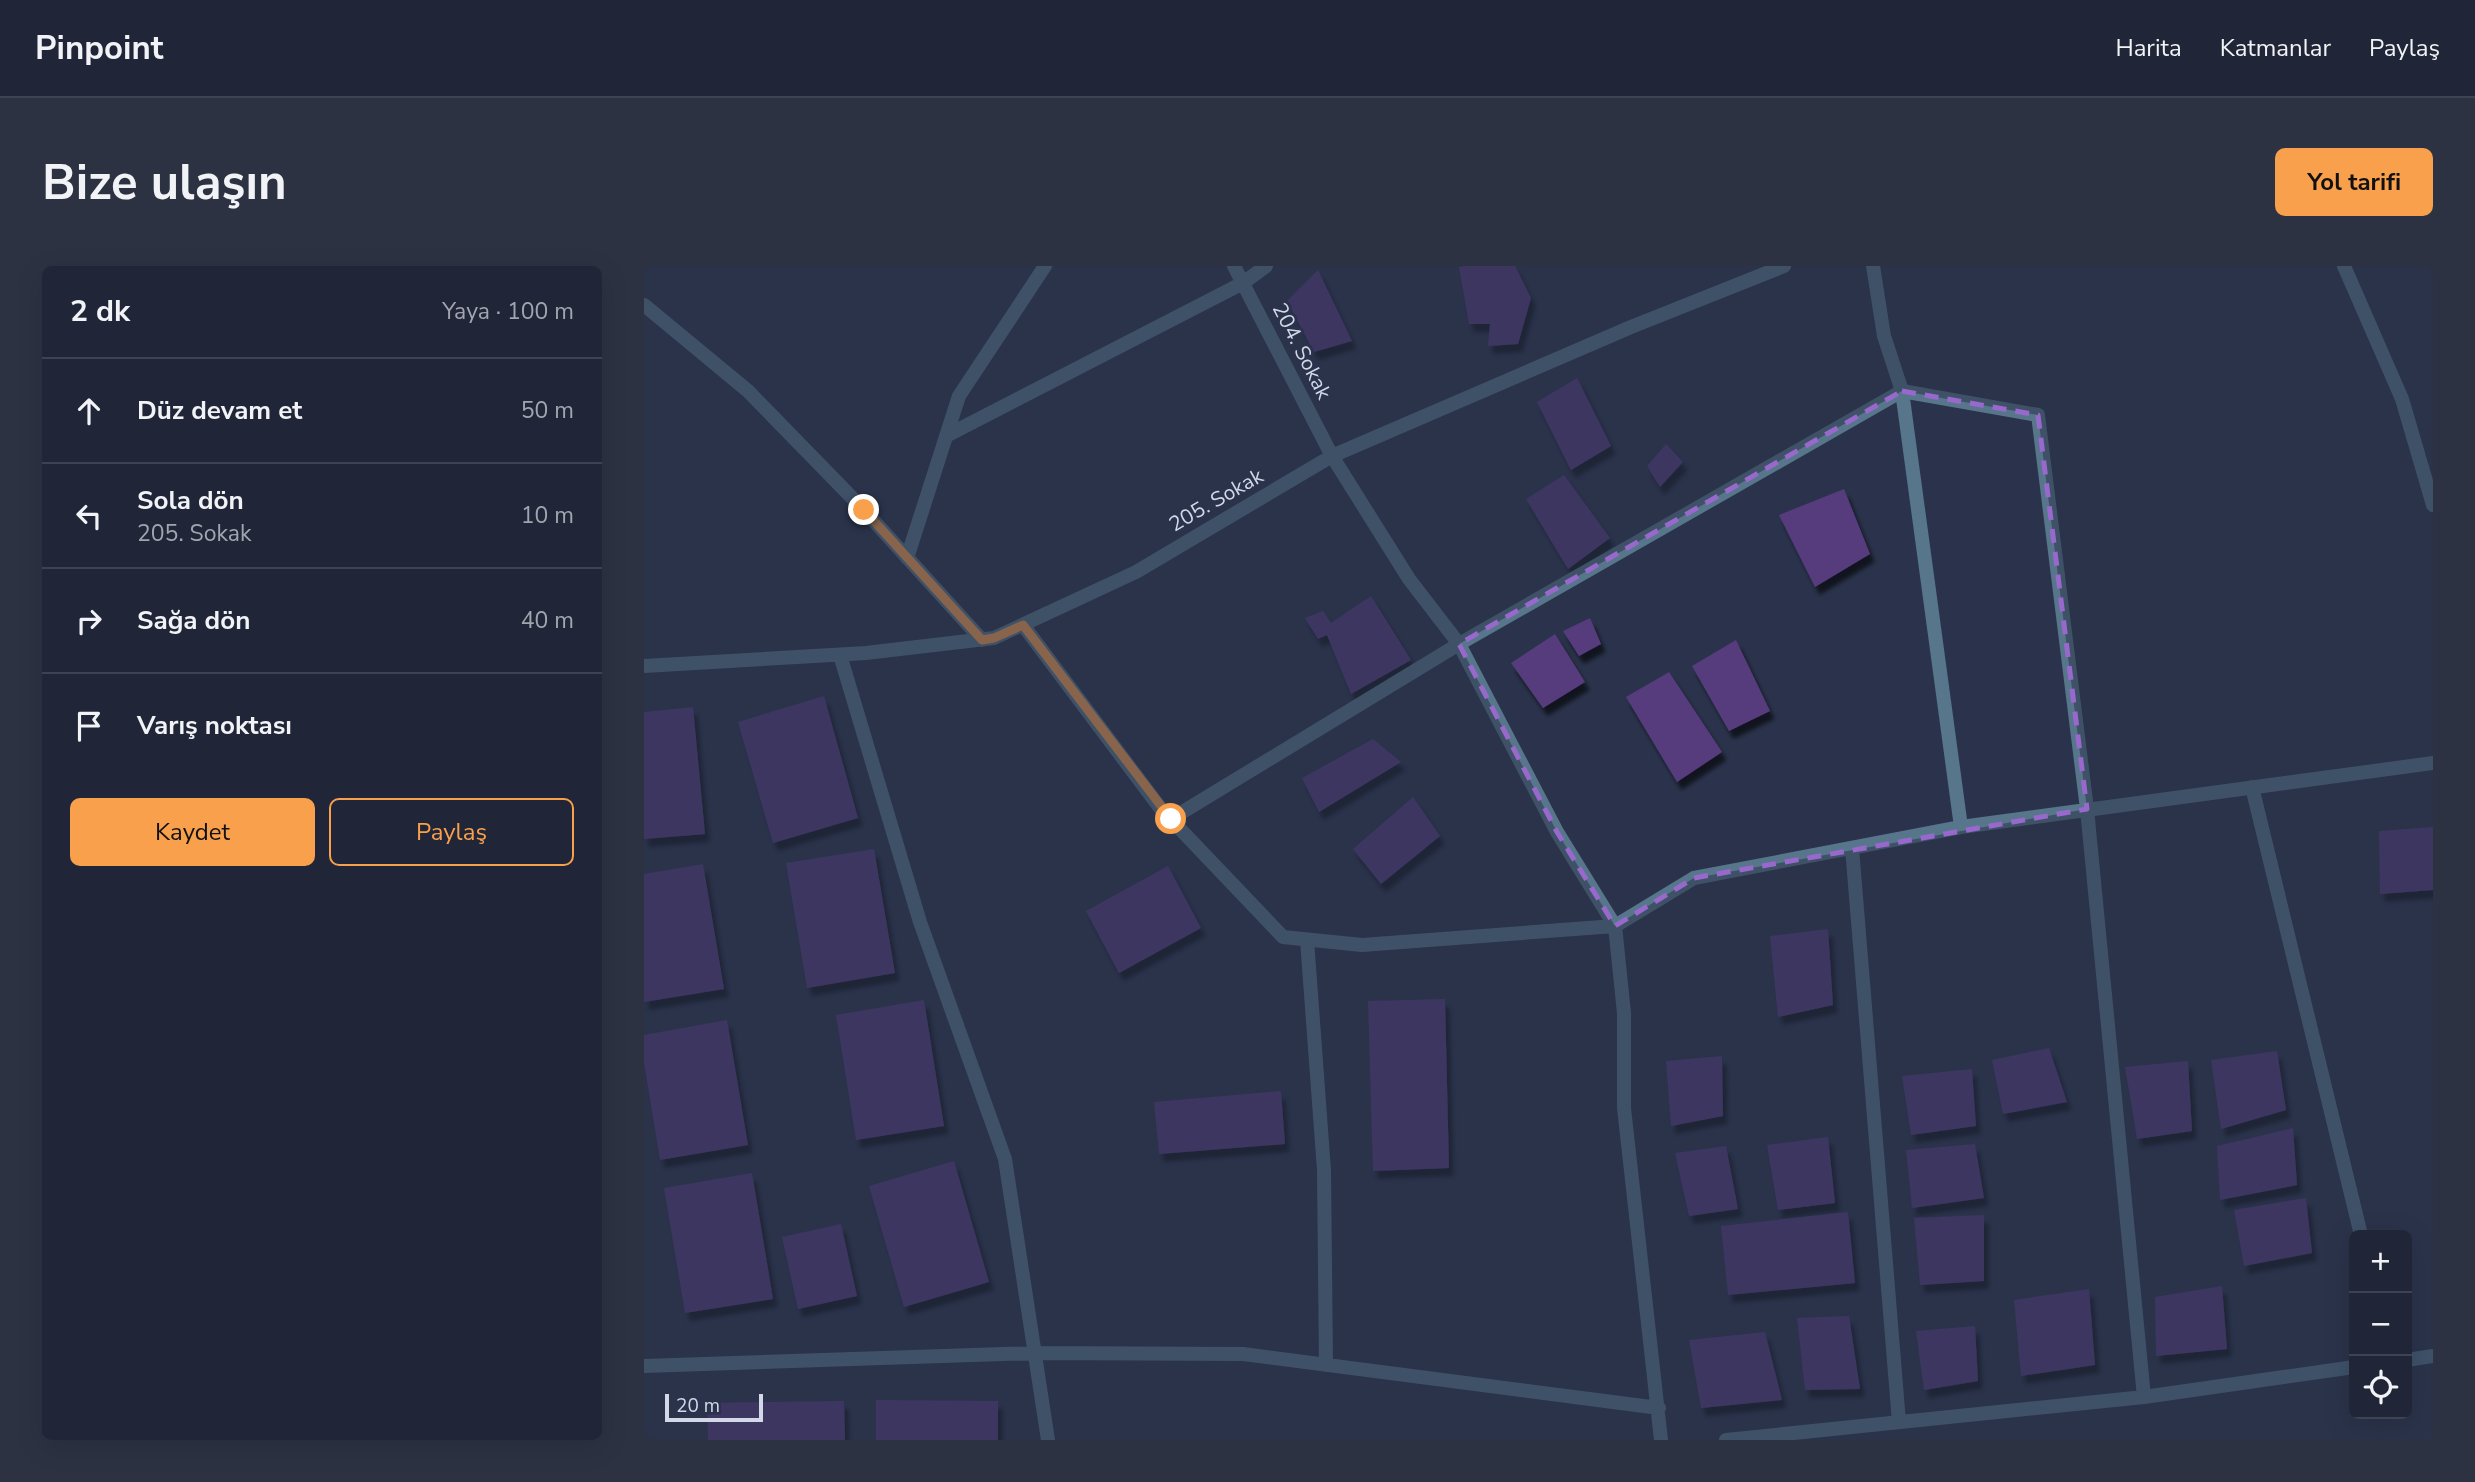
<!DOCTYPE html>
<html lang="tr">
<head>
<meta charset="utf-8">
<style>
	:root { --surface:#202638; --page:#2d3243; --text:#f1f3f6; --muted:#a2a5ae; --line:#3d4353; --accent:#f9a04c }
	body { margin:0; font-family:"Nunito Sans",sans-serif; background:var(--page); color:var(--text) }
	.controls { position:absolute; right:21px; bottom:21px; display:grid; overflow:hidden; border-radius:10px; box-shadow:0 7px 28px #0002 }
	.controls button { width:63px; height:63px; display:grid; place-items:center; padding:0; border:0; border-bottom:2px solid var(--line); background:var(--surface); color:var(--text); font:35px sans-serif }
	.scale { position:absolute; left:21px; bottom:18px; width:98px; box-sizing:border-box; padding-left:7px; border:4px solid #d2d8e8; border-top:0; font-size:19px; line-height:24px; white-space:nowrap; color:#d2d8e8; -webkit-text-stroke:5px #2a334b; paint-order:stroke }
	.stop { position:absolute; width:21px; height:21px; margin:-16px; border:5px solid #f9a04c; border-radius:50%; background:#fff }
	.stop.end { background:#f9a04c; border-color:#fff; box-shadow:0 2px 7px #0008 }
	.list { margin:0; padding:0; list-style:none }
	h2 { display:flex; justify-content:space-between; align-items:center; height:91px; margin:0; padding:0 28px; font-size:30px }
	h2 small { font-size:23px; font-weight:400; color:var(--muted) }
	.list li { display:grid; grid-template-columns:46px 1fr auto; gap:21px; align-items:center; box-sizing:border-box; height:105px; padding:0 28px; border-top:2px solid var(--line) }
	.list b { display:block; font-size:26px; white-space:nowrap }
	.list p { margin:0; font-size:23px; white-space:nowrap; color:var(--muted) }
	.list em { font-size:23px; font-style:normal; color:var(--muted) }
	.actions { display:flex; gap:14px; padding:21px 28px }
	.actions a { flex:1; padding:16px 0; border:2px solid var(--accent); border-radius:10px; text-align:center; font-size:24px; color:var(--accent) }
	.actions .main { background:var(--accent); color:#111 }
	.icon { flex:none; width:38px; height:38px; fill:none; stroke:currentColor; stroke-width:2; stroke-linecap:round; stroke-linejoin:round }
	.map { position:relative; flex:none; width:1789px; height:1174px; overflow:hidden; border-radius:10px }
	header { display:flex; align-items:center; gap:42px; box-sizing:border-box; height:98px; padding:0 35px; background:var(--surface); border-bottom:2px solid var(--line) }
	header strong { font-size:33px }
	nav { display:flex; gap:38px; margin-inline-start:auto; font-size:24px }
	.intro { display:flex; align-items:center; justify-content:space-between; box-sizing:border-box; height:168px; padding:0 42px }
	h1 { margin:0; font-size:49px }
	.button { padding:18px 32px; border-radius:10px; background:var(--accent); color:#111; font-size:24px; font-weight:700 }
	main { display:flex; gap:42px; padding:0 42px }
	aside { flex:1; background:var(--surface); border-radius:10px; box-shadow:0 7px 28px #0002 }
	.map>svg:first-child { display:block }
	.building { fill:#563b7d; filter:url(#shadow) }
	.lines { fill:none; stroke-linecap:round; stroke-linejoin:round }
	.street { stroke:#57768b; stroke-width:14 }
	.route { stroke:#f9a04c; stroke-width:9 }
	.marked { fill:none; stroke:#9968cd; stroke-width:5; stroke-dasharray:14 9; stroke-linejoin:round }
	.labels { text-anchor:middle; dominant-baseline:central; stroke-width:6; stroke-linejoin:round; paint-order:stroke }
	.street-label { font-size:21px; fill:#d2d8e8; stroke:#2a334b }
</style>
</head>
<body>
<header>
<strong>Pinpoint</strong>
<nav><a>Harita</a><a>Katmanlar</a><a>Paylaş</a></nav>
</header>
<div class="intro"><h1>Bize ulaşın</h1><a class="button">Yol tarifi</a></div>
<main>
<aside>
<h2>2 dk<small>Yaya · 100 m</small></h2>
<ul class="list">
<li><svg class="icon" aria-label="ahead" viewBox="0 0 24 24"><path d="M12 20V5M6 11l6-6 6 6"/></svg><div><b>Düz devam et</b></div><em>50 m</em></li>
<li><svg class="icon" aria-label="left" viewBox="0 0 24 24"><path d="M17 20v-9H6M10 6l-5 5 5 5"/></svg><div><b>Sola dön</b><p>205. Sokak</p></div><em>10 m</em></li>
<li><svg class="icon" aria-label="right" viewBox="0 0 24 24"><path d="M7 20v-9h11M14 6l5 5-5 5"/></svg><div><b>Sağa dön</b></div><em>40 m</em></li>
<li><svg class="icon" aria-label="arrive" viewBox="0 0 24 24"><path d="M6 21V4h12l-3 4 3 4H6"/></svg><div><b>Varış noktası</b></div></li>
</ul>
<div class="actions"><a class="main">Kaydet</a><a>Paylaş</a></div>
</aside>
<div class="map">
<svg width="1789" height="1174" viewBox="0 0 1789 1174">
	<defs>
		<filter id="shadow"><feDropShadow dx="4.5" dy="8" stdDeviation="2" flood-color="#0009"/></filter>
	</defs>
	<rect width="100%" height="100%" fill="#2a334b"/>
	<path class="building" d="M821,0H871L887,32L874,78L844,80L846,58H825L815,1Z
		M674,4L708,75L670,86L643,35Z
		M933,112L967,180L927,204L893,136Z
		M1022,178L1039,196L1016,221L1003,200Z
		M920,209L966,272L924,303L882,233Z
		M1200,223L1226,288L1171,321L1135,249Z
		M727,330L767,394L707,428L683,369L674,373L661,352L679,345L687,357Z
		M946,352L957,378L935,390L919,365Z
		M911,368L941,416L899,442L867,397Z
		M1092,374L1126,445L1085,465L1048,400Z
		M1025,406L1078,486L1033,516L982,431Z
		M180,430L214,552L129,577L94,456Z
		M49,441L61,568L0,573V446Z
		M729,473L757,496L675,546L658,512Z
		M769,531L796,570L737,618L709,583Z
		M1789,561V624L1736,628L1735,565Z
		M230,583L251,707L163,722L142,597Z
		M59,598L80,723L0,736V608Z
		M524,600L557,662L475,707L442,645Z
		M1184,663L1189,739L1134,751L1126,670Z
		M801,733L805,902L729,905L724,735Z
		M280,734L300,860L212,874L192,749Z
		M83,754L104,879L16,894L0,796V769Z
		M1405,782L1423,836L1359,848L1348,794Z
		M1633,785L1642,844L1577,863L1567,794Z
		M1078,790L1079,850L1027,860L1022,795Z
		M1544,795L1548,865L1493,873L1481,801Z
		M1328,803L1332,860L1267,869L1258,810Z
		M637,825L641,878L515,888L510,836Z
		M1649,862L1653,919L1576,934L1573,880Z
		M1184,871L1191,937L1134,944L1123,879Z
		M1331,878L1340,932L1268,942L1262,884Z
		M1082,880L1094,943L1045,950L1031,887Z
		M310,895L345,1016L260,1041L225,920Z
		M108,907L129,1033L41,1047L20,922Z
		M1662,932L1668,987L1600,1000L1590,944Z
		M1204,946L1211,1017L1084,1029L1077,960Z
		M1340,949V1015L1276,1019L1270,952Z
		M197,958L213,1030L154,1043L138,971Z
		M1578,1020L1583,1083L1512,1090L1511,1031Z
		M1445,1023L1451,1099L1377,1110L1370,1034Z
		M1205,1050L1216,1123L1161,1124L1153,1052Z
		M1331,1060L1334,1115L1280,1124L1272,1065Z
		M1121,1066L1138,1134L1057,1142L1045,1074Z
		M232,1134L354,1135V1174H232Z
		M200,1135L201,1174H64L63,1137Z"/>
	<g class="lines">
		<path class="street" d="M590,0L688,190L765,313L815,378L913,566L971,660L980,747V842L1017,1174
			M1229,0L1240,70L1258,125L1394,149L1443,543L1500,1131
			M1700,0L1758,133L1789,239
			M0,39L104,125L220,244L338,374
			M302,170L599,17L622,0
			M263,292L315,130L401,0
			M379,359L517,543L639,671L718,679L971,660L1050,612L1317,561L1258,125L815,378L527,553
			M196,389L276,656L361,893L404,1174
			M0,400L222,387L350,372L492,306L688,190L987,61L1140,0
			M1608,521L1717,969
			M1317,561L1789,497
			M1208,582L1255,1156
			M663,674L680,904L682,1099
			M1763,1094L1789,1090
			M0,1100L391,1087L599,1088L1015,1142
			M1082,1174L1500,1131L1710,1101"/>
	</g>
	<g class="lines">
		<path class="route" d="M220,244L338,374L350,372L379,359L527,553"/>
	</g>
	<path d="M0 0H1789V1174H0ZM1258,125L1394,149L1443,543L1050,612L971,660L913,566L815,378Z" fill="#2a334b" fill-opacity=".55" fill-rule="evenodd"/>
	<path class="marked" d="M1258,125L1394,149L1443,543L1050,612L971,660L913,566L815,378Z"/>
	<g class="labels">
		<g class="street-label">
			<text transform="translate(658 85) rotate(63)">204. Sokak</text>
			<text transform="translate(572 234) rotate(-30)">205. Sokak</text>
		</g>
	</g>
</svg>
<div class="controls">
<button>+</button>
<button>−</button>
<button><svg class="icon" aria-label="locate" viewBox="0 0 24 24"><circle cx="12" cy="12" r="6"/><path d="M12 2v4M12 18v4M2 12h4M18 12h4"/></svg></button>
</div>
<div class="scale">20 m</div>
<div class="stop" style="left:527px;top:553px"></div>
<div class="stop end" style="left:220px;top:244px"></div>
</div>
</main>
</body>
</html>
